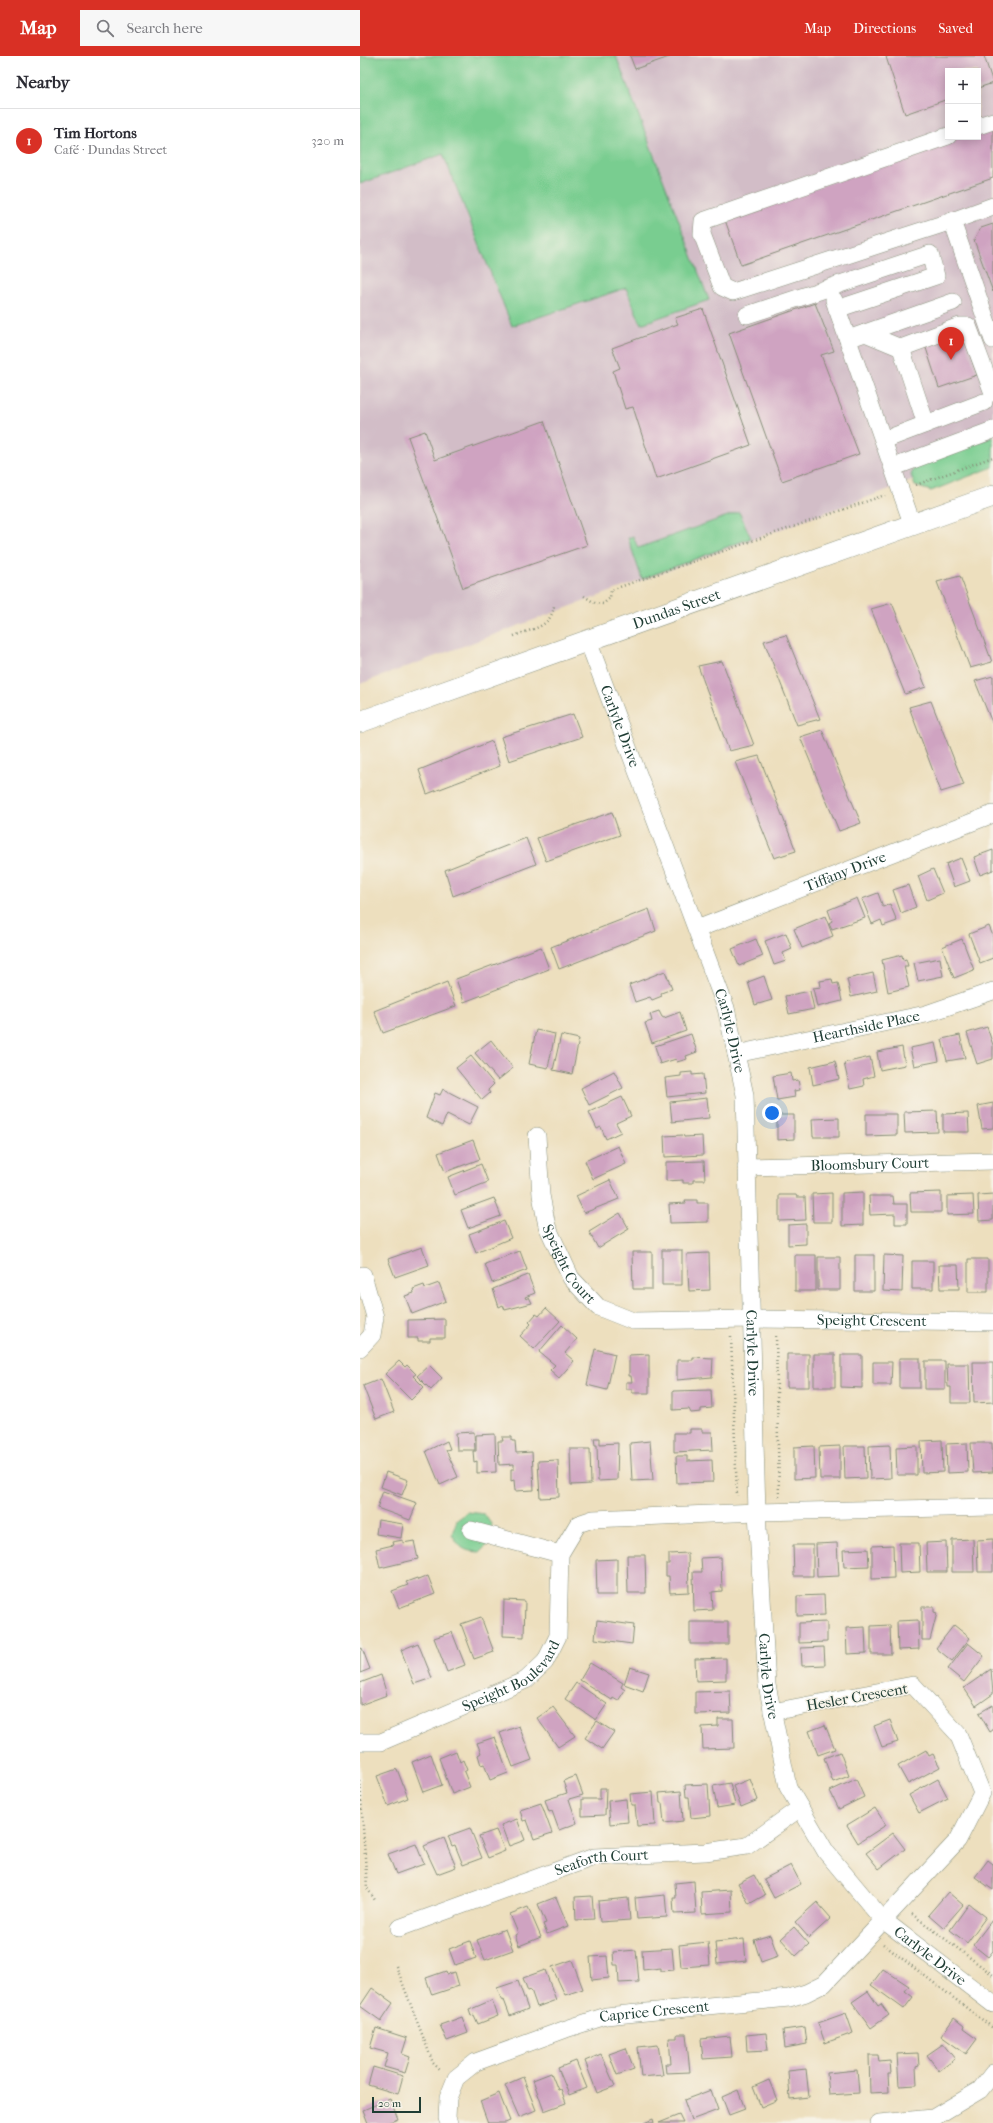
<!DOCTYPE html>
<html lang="en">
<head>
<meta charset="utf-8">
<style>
	:root { --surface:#fff; --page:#f7f7f7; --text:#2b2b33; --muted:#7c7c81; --line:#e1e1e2; --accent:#d93025 }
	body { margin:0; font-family:"IM FELL French Canon",serif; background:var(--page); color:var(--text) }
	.controls { position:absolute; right:12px; top:12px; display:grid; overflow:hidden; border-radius:0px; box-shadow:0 2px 10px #0003 }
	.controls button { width:36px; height:36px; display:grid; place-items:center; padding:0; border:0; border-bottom:1px solid var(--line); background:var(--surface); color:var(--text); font:20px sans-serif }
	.scale { position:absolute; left:12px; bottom:10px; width:49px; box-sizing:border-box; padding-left:4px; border:2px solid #1f3d34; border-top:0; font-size:11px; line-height:14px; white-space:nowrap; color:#1f3d34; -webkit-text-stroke:3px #f7f3e8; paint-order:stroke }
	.you { position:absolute; left:412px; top:1057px; width:14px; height:14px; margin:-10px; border:3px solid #fff; border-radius:50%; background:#1a73e8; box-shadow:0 0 0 6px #1a73e833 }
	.badge { display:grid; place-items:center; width:26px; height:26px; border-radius:50%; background:var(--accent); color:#fff; font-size:13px; font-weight:700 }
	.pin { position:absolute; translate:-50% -33px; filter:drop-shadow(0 1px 2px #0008) }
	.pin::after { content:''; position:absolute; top:21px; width:14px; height:12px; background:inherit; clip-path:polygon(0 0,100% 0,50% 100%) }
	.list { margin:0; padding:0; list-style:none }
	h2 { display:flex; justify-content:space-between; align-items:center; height:52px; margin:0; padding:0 16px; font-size:17px }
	h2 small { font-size:13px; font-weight:400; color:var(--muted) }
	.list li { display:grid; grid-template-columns:26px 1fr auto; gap:12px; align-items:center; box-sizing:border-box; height:64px; padding:0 16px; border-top:1px solid var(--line) }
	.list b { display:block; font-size:15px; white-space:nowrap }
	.list p { margin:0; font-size:13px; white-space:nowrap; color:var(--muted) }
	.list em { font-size:13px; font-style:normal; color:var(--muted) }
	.icon { flex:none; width:22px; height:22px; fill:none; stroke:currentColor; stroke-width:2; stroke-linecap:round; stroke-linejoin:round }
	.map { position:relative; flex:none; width:633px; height:2067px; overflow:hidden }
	header { display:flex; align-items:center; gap:24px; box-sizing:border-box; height:56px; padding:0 20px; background:var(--accent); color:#fff }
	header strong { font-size:19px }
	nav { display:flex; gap:22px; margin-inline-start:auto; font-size:14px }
	.search { width:280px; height:36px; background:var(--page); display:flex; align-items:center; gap:10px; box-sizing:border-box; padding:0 14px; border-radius:0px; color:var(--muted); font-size:15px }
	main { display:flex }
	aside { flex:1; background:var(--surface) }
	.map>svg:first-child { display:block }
	.industrial { fill:#d2bdc7; fill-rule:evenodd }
	.green { fill:#79cd90; stroke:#4c8562 }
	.building { fill:#cfa3c1 }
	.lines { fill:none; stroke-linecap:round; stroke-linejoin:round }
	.minor-casing { stroke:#868e79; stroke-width:18 }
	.major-casing { stroke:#868e79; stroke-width:22 }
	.path { stroke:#868e79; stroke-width:2.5; stroke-dasharray:1 3; stroke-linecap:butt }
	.minor { stroke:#fff; stroke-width:17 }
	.major { stroke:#fff; stroke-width:21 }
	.labels { text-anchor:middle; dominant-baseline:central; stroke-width:3; stroke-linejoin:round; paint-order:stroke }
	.street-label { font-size:15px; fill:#1f3d34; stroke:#f7f3e8 }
</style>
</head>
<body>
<header>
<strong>Map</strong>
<div class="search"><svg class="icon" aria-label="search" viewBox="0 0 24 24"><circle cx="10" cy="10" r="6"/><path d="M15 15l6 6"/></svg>Search here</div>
<nav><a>Map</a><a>Directions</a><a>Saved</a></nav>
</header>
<main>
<aside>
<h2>Nearby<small></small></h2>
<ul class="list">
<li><span class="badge">1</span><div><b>Tim Hortons</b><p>Café · Dundas Street</p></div><em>320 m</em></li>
</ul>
</aside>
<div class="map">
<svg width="633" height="2067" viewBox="0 0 633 2067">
	<rect width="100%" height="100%" fill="#f7f3e8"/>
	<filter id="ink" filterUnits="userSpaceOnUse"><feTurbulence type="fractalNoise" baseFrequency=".025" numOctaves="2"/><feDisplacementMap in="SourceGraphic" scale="8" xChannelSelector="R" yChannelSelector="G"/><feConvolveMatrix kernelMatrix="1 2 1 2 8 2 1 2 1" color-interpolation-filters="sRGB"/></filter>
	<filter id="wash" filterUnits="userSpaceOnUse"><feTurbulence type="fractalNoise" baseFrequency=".012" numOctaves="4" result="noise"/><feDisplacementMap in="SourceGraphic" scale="16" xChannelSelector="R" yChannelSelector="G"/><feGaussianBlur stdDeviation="0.9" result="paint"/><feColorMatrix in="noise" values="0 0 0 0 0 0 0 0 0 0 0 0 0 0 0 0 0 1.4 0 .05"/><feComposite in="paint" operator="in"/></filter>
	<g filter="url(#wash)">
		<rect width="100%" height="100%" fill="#eddfbe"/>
		<path class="industrial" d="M250,0H633V395L0,628V128L83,98L152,270L266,232L281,268ZM588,15H618V81H588Z"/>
		<path class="green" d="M0,0H256L349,244L281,268L266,232L152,270L83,98L0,128Z
			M633,381V411L571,435L555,430L551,419L556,408Z
			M379,456L391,482L282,523L268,482L273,480L278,492Z
			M108,1456L124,1458L131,1468L133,1483L120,1496C103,1495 101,1493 92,1478L97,1464Z"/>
		<g id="blocks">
			<path class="building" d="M270,0H312L275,13Z
				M529,0H624L633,27L618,32V15H588V43L545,58L526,1Z
				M633,70V122L381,209L365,164L602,81H618V75Z
				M633,168V236L614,184L621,172Z
				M455,247L474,295L461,299L499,398L422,425L369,277Z
				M343,253L391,389L296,423L273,351L265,353L253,315L260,312L252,292L318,268L315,262Z
				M602,277L617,319L579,332L565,289Z
				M184,365L227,489L103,532L48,381L65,375L75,404Z
				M600,520L632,606L610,612L577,526Z
				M532,547L566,631L545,638L511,553Z
				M426,579L460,663L437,669L404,585Z
				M362,605L394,689L369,695L338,610Z
				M633,620V669L615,625Z
				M571,645L604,729L581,736L549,651Z
				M213,658L222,681L149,705L141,681Z
				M462,674L501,767L479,775L440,681Z
				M132,685L140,710L67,738L59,714Z
				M399,700L436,795L414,802L375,706Z
				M252,756L260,779L186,805L177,782Z
				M166,782L176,808L93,840L85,814Z
				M633,794V814L620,819L614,801Z
				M601,802L610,825L594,831L586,808Z
				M573,813L583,837L567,844L558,820Z
				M548,829L556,851L541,857L533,834Z
				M518,837L523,851L530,848L537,865L523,870L521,864L512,868L502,843Z
				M497,842L505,862L472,873L469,867L472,865L468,854Z
				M289,853L296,875L199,913L191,891Z
				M465,860L473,880L442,892L434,873Z
				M629,870L633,880V902L620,907L609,878Z
				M426,877L432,893L423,897L426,905L414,909L405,885Z
				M396,883L403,900L379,910L372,893Z
				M602,883L614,914L594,922L582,891Z
				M181,891L189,913L104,946L96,923Z
				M542,899L543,904L546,903L548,910H544L549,931L528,936L522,904Z
				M580,902L583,920L558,925L554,907Z
				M305,915L312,933L301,937L302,940L292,944L290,941L275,946L269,929Z
				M513,917L517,935L491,941L487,923Z
				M404,920L412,944L395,949L388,926Z
				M472,923L473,928L478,927L482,945L457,951L453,932L461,931L460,925Z
				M87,926L96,950L23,977L14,955Z
				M450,935L454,953L429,958L425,940Z
				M299,955L302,961L304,962L320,956L326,975L292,987L285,967L292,965L290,958Z
				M627,971L633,989V1003L617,1008L607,977Z
				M176,974L195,978L188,1012L169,1008Z
				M331,978L337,996L326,1000L327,1003L317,1006L316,1003L300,1008L295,990Z
				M201,979L219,983L212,1018L193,1014Z
				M600,979L605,1002L587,1005L582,983Z
				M131,984L153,1012L138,1024L115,997Z
				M575,987L579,1005L554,1010L550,992Z
				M542,991L545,1009L520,1014L517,996Z
				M111,1000L134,1028L128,1034L130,1037L122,1044L96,1012Z
				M510,1001L514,1020L503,1023L504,1030L490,1033L484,1007Z
				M475,1005L479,1023L453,1029L450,1011Z
				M254,1015L263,1032L229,1049L221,1032Z
				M332,1016V1019L343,1018L345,1037L307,1041L305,1022L321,1020V1017Z
				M431,1017L432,1025L438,1024L440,1034L434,1035L435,1041L417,1044L413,1020Z
				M83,1033L118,1051L109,1069L87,1058L82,1070L66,1062L75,1037L80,1039Z
				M262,1041L271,1060L256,1067L261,1076L246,1083L241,1071L237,1073L229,1056Z
				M347,1042L349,1062L312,1066L310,1046Z
				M633,1047V1072L622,1073L618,1050Z
				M577,1055L578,1076L545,1077L544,1056Z
				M608,1057L609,1076H583V1058Z
				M506,1058H537V1079L506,1080Z
				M417,1059H434V1083L417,1084Z
				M479,1062V1081H453L452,1063Z
				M323,1079L324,1081L342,1080L343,1099L305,1101L304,1080Z
				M113,1084L120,1103L85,1116L78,1097Z
				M258,1090L266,1108L233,1123L225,1105Z
				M344,1105L345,1124H333V1127H323V1124L306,1125V1106Z
				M121,1108L128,1126L95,1139L88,1121Z
				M250,1124L259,1143L224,1157L216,1140Z
				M503,1136V1169L482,1170V1137Z
				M581,1136V1156H551L550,1137Z
				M472,1137V1166H453L452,1138Z
				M633,1138V1164L619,1165L618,1139Z
				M419,1139H436L437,1141H445L446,1164L419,1165Z
				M613,1139L614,1158L587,1159V1140Z
				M509,1140H533L534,1148H547V1168H535V1158L510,1159Z
				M134,1142L141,1160L108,1172L101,1154Z
				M325,1144H337V1147H348V1166L310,1167L309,1148L326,1147Z
				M260,1157L269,1173L238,1192L229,1176Z
				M144,1165L151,1182L116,1197L109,1178Z
				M446,1168V1188L428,1189V1169Z
				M62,1191L69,1209L35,1221L28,1203Z
				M302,1194H322V1229H302Z
				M160,1195L167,1214L132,1227L125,1208Z
				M272,1196H292V1233H273Z
				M349,1197L350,1234L329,1235L327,1198Z
				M435,1199H456V1235H435Z
				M495,1199H514V1235H495Z
				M524,1199L543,1200L542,1236L523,1235Z
				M458,1201H480V1234H458Z
				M608,1203H628V1236H608Z
				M552,1205H573V1233H552Z
				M579,1209H598L599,1233H580Z
				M168,1219L175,1237L165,1241L166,1243L169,1241L172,1247L145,1254L143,1249L139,1251L133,1233Z
				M79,1227L86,1245L52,1258L45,1240L54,1237L53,1233L64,1229L65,1232Z
				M186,1252L200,1265L174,1293L160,1280L171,1268L169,1266L176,1258L179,1260Z
				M85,1263V1282H70V1285H58V1282H48V1264Z
				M202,1269L217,1283L205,1297L214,1305L199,1322L190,1314L195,1309L179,1296Z
				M235,1293L255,1298L247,1334L227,1329Z
				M289,1298V1337H272V1333H266V1326H272L271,1320H269V1299Z
				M427,1298H449V1331H427Z
				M454,1298H475V1331H454Z
				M481,1299H502V1332L481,1331Z
				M333,1301L353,1302L352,1321L317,1324V1304H333Z
				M539,1302H560V1332H539Z
				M39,1305L45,1311L47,1309L56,1318L53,1320L64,1331L51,1344L25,1318Z
				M565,1305H585V1333H565Z
				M513,1306H532L531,1329H513Z
				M613,1306H633V1346L614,1347Z
				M587,1308H609L610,1347H591V1331H588Z
				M69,1309L82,1322L71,1334L57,1320Z
				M21,1323L34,1356L16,1363L3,1330Z
				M351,1334L352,1352L341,1353V1356L331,1357L329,1353L313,1354V1335Z
				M330,1373H342V1376H352L353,1394L314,1396V1377H330Z
				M114,1376L115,1394H97L96,1377Z
				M135,1378L136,1416L117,1417V1405L114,1406L113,1395H116V1379Z
				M142,1381H152V1385H155L156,1397L172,1396L174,1434L155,1435L154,1424L151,1425V1413H154V1408L139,1409L138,1385H143Z
				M234,1382H240V1388L258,1387L257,1424L238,1425L237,1389H235Z
				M582,1384L583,1416L562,1417L561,1385Z
				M87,1385L90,1393L86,1394L98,1421L80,1429L66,1395Z
				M290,1385L293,1424L272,1425L270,1387Z
				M607,1387L608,1416L587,1417L586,1388Z
				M611,1387H632L633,1416L613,1417Z
				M530,1389L531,1422L510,1423L509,1390Z
				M454,1390L455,1422L434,1423V1391Z
				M480,1390V1423H460L459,1391Z
				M484,1390H505L506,1422L485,1423Z
				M557,1390V1419H537L536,1391Z
				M210,1393H230L231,1428L211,1429Z
				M316,1400H327V1405L352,1404L353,1426L317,1427Z
				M198,1404L199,1441L180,1442L178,1405Z
				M26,1416L48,1424L42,1439L21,1431Z
				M23,1435L57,1447L50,1464L17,1452Z
				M18,1464L43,1468L41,1482L16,1478Z
				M613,1483L614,1516H592V1484Z
				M633,1483V1516H618L617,1484Z
				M43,1484V1487L54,1485L58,1503L20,1512L16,1493L33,1489L32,1486Z
				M586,1486L587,1516H567L566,1487Z
				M477,1487L479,1520L457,1521L456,1488Z
				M539,1487H559L560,1516L540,1517Z
				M433,1489H453V1520H434Z
				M533,1489L534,1522L512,1523V1490Z
				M508,1493L509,1510L484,1511L483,1494Z
				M328,1497L329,1536L310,1537L309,1520H306V1508H309V1498Z
				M267,1499H285L286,1537H268Z
				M361,1501L362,1535L352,1536L353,1554L334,1555L333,1516H342L341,1502Z
				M257,1503V1539H237L236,1504Z
				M68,1520L75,1538L39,1552L32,1535L48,1529L46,1526L57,1522L58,1524Z
				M464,1539L465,1559L437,1560V1540Z
				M144,1544L165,1545L164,1581L143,1580Z
				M562,1551H574V1556L577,1557L570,1584H562Z
				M121,1561L134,1596L114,1603L101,1568Z
				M237,1564L274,1569L272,1588L235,1583Z
				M558,1564L559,1593L538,1594L537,1565Z
				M330,1566H368V1588H330Z
				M467,1566V1586L439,1587V1567Z
				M530,1569L531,1598H511V1570Z
				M594,1569L610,1582L592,1605L576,1592Z
				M505,1571L506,1597L487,1598L486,1572Z
				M92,1576L105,1609L87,1616L74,1582Z
				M58,1587L72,1622L54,1628L41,1594Z
				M608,1587L624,1600L604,1626L588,1613Z
				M464,1591L465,1609L442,1610L441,1592Z
				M2,1592L10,1613L0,1617V1593Z
				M366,1602V1624L336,1625L335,1603Z
				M230,1607L263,1627L261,1631L265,1634L258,1645L253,1642L252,1644L220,1624Z
				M270,1611L289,1617L283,1635L264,1628Z
				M631,1613L633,1638L616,1650L604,1632Z
				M21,1619L27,1639L0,1649V1627Z
				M216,1627L247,1648L236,1664L205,1643Z
				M370,1635L371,1657L335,1658V1636Z
				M633,1649V1674L630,1676L619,1657Z
				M193,1651L215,1680L198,1691L177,1662Z
				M358,1663H373L374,1692L343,1693L342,1671L358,1670Z
				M530,1664L538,1686L522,1691L514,1670Z
				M237,1665L254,1676L242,1693L225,1682Z
				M465,1669L475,1693L458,1699L449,1675Z
				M159,1670L172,1704L153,1711L140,1677Z
				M135,1681L148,1717L130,1724L124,1708L121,1709L118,1699L121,1697L117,1687Z
				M566,1694L569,1700L573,1698L580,1711L548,1728L538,1710Z
				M96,1695L100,1706L103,1704L107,1714L104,1716L110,1731L92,1738L79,1702Z
				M480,1696L489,1720L473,1726L464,1702Z
				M71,1698L82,1729L63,1736L52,1706Z
				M37,1713L48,1742L28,1750L17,1720Z
				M216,1720L223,1739L209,1743L217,1767L199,1774L192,1755L189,1756L185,1744L207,1737L203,1725Z
				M390,1723L398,1744L381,1751L373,1730Z
				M496,1723L504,1741L479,1753L470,1735Z
				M578,1723L588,1742L559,1757L549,1739Z
				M370,1727L375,1749L357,1752L353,1730Z
				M348,1728L350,1760L331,1762L329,1741H326L325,1729Z
				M240,1732H246L245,1759L222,1760V1743H240Z
				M321,1735L323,1765L304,1767L302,1747H300L299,1737Z
				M293,1736L295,1769L277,1770L275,1749H271L270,1738Z
				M266,1743L268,1766L250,1768L248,1745Z
				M181,1747L192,1777L174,1783L167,1764L163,1765L160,1754Z
				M515,1752L526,1769L498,1787L487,1769Z
				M157,1763L165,1784L149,1790L141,1769Z
				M110,1772L122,1802L103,1809L95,1789L92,1790L88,1780Z
				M136,1774L145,1795L128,1802L119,1780Z
				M533,1777L545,1793L519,1813L506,1797Z
				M84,1782L96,1811L77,1818L64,1790Z
				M56,1788L64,1808L36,1818L28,1798Z
				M628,1804L633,1808V1834L615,1821Z
				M431,1809L441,1828L414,1842L404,1823Z
				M394,1819L405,1839L389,1848L378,1827Z
				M334,1825L336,1857L314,1858L313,1842H316L315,1827Z
				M371,1834L372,1856L342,1858L341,1836Z
				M588,1836L603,1849L583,1872L568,1859Z
				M305,1839L307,1861L277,1863L275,1842Z
				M232,1840L234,1863L216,1864L215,1841Z
				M196,1841L208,1870L187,1878L183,1868L186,1867L178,1848Z
				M268,1842L270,1864L240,1866L238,1845Z
				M457,1846L471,1862L449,1882L435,1866Z
				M609,1848L626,1861L607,1887L590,1874Z
				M168,1851L181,1881L159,1890L155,1879L158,1877L150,1858Z
				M632,1864L633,1895L628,1901L613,1889Z
				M434,1871L449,1888L436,1900L421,1883Z
				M145,1873L153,1894L125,1904L117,1884Z
				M410,1879L418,1900L401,1906L394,1884Z
				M384,1883L386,1905L357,1908L355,1886Z
				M110,1885L116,1902L95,1909L89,1893Z
				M348,1886L350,1909L321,1911L319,1889Z
				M312,1892L314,1914L301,1915V1912L283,1914L282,1894Z
				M276,1894L279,1926L259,1927L258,1909H254L253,1896Z
				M247,1900L249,1922L232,1924L230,1901Z
				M212,1904L223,1933L205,1939L192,1911Z
				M523,1913L549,1930L545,1935L553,1941L544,1953L511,1929Z
				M185,1914L196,1944L177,1951L171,1934L168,1935L163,1922Z
				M86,1915L87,1918L95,1916L99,1930L72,1939L66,1922Z
				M158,1925L168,1953L150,1960L144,1944L142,1945L137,1932Z
				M12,1932L33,1947L21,1965L0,1950Z
				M508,1935L518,1950L521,1948L529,1959L511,1972L492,1946Z
				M132,1944L138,1960L118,1968L114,1959L111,1960L109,1954Z
				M486,1957L493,1977L465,1987L458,1967Z
				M102,1961L108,1977L87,1985L80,1969Z
				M594,1962L604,1970L603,1973L617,1983L606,1998L581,1980Z
				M445,1971L447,1988L425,1992L423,1974Z
				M16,1972L47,1982L42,1998L50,2001L45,2017L24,2011L28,1997L10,1992Z
				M406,1977L408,1994L387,1995L386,1979Z
				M317,1978H326L330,2016L306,2017L305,2008H311L309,1982H317Z
				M370,1980L372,2001L343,2003L341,1983Z
				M583,1988L595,2003L579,2015L567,1999Z
				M298,1989L303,2019L281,2021L278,1991Z
				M266,1992L274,2013L257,2019L249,1998Z
				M558,1997L559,2010L556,2011L557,2029L539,2030L537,1998Z
				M241,1998L255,2030L237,2037L225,2005Z
				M509,1999H518L519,2006L530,2005L531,2018H528L529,2036L510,2037Z
				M216,2005L227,2032L209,2039L198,2012Z
				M13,2011L43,2020L38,2038L8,2029Z
				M446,2013L449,2041L430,2043L428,2015Z
				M497,2014L499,2037L469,2039L467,2017Z
				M191,2017L198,2034L201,2033L206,2047L184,2055L173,2024Z
				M163,2021L176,2054L159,2061L145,2029Z
				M409,2024L417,2044L401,2051L393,2031Z
				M351,2034L358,2054L331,2064L324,2044Z
				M378,2034L385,2053L369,2059L362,2041Z
				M139,2037L150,2065L145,2067H128L120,2045Z
				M30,2043L38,2063L27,2067H8L3,2054Z
				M319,2059L323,2067H299Z
				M293,2063L294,2067H284Z"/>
		</g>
	</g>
	<g filter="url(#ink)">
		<use href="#blocks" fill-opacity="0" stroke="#868e79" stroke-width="1"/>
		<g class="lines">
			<g class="minor-casing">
				<g id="minor">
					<path d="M618,70L633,65"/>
					<path d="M588,80L343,165L342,178L362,231L373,236L592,165"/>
					<path d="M633,150L592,165L633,284"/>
					<path d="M474,244L553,470"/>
					<path d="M387,259L570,198L576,220L477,253"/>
					<path d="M505,277L593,246"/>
					<path d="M488,283L505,277L541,292L566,368"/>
					<path d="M541,292L600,270H608L633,337"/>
					<path d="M524,384L624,346"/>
					<path d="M534,411L633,374"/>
					<path id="s1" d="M228,585L366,952L385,1039L397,1456L407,1629L428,1731L466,1796L522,1863L633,1948"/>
					<path id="s2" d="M337,873L633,758"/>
					<path id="s3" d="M376,998L566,958L633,935"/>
					<path id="s4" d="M177,1080L181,1139L187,1170L211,1222L238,1251L273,1265L391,1263L633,1266"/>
					<path id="s5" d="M386,1111L633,1105"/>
					<path d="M0,1292L12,1279L15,1261L3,1219"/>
					<path d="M111,1474L200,1498"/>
					<path id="s6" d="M0,1686H21L166,1624L185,1606L198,1580L200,1498L218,1468L233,1463L397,1456L633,1451"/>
					<path id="s7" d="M39,1872L234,1801L345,1796L387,1790L440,1752"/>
					<path id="s8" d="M89,2067L87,2062L88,2042L96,2022L116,2006L206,1973L246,1960L429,1942L446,1937L464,1928L598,1784L622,1737L598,1678L553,1629L412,1656"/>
					<path d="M519,2067L573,2062L620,2034L633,2017"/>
				</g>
			</g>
			<g class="major-casing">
				<g id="major">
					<path id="s9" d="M0,666L633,440"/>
				</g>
			</g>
			<path class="path" d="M556,429L633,401
				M224,540L235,547L243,548L250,542L251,534L525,439
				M154,580C171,573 191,572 194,550
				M371,1280L377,1440
				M416,1280L419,1441
				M0,1725L7,1832L15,1844
				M552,1858L633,1919
				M523,1888L633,1972
				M36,1910L73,2007L81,2015"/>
			<use href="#minor" class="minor"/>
			<use href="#major" class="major"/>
		</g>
	</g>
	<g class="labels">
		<g class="street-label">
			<text stroke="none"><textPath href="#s9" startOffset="336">Dundas Street</textPath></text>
			<text stroke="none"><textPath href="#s1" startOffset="91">Carlyle Drive</textPath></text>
			<text stroke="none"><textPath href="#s2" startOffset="159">Tiffany Drive</textPath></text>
			<text stroke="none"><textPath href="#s3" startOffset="133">Hearthside Place</textPath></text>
			<text stroke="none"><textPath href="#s1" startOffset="415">Carlyle Drive</textPath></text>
			<text stroke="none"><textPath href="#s5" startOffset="124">Bloomsbury Court</textPath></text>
			<text stroke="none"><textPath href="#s4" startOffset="135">Speight Court</textPath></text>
			<text stroke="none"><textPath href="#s4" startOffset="464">Speight Crescent</textPath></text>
			<text stroke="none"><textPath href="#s1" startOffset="739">Carlyle Drive</textPath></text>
			<text stroke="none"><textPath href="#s6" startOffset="169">Speight Boulevard</textPath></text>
			<text stroke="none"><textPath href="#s1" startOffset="1063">Carlyle Drive</textPath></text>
			<text transform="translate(497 1641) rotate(-10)">Hesler Crescent</text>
			<text stroke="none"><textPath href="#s7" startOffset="214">Seaforth Court</textPath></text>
			<text stroke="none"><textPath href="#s1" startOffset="1399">Carlyle Drive</textPath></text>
			<text stroke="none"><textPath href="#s8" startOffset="259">Caprice Crescent</textPath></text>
		</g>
	</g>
</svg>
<div class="controls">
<button>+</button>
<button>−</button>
</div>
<div class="scale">20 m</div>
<div class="you"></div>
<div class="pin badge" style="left:591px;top:304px">1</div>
</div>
</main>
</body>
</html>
